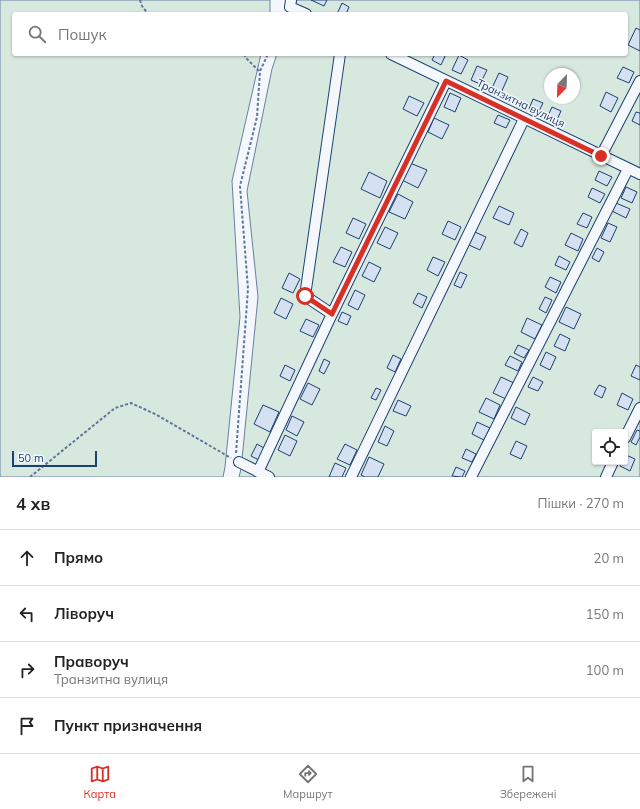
<!DOCTYPE html>
<html lang="uk">
<head>
<meta charset="utf-8">
<style>
	:root { --surface:#fff; --page:#f2f2f2; --text:#222; --muted:#767676; --line:#e0e0e0; --accent:#d93025 }
	body { margin:0; font-family:Mulish,sans-serif; background:var(--page); color:var(--text) }
	.controls { position:absolute; right:12px; bottom:12px; display:grid; overflow:hidden; border-radius:4px; box-shadow:0 1px 3px #0004 }
	.controls button { width:36px; height:36px; display:grid; place-items:center; padding:0; border:0; border-bottom:1px solid var(--line); background:var(--surface); color:var(--text); font:20px sans-serif }
	.compass { position:absolute; left:544px; top:68px; width:36px; height:36px; border-radius:50%; background:var(--surface); box-shadow:0 1px 3px #0004; rotate:203deg }
	.scale { position:absolute; left:12px; bottom:10px; width:85px; box-sizing:border-box; padding-left:4px; border:2px solid #1d3f73; border-top:0; font-size:11px; line-height:14px; white-space:nowrap; color:#1d3f73; -webkit-text-stroke:3px #f4f7fb; paint-order:stroke }
	.stop { position:absolute; width:12px; height:12px; margin:-9px; border:3px solid #d93025; border-radius:50%; background:#fff }
	.stop.end { background:#d93025; border-color:#fff; box-shadow:0 1px 4px #0008 }
	.list { margin:0; padding:0; list-style:none }
	h2 { display:flex; justify-content:space-between; align-items:center; height:52px; margin:0; padding:0 16px; font-size:17px }
	h2 small { font-size:13px; font-weight:400; color:var(--muted) }
	.list li { display:grid; grid-template-columns:26px 1fr auto; gap:12px; align-items:center; box-sizing:border-box; height:56px; padding:0 16px; border-top:1px solid var(--line) }
	.list b { display:block; font-size:15px; white-space:nowrap }
	.list p { margin:0; font-size:13px; white-space:nowrap; color:var(--muted) }
	.list em { font-size:13px; font-style:normal; color:var(--muted) }
	.icon { flex:none; width:22px; height:22px; fill:none; stroke:currentColor; stroke-width:2; stroke-linecap:round; stroke-linejoin:round }
	.map { position:relative; flex:none; width:640px; height:477px; overflow:hidden }
	.search { position:absolute; background:var(--surface); box-shadow:0 1px 3px #0004; left:12px; right:12px; top:12px; height:44px; display:flex; align-items:center; gap:10px; box-sizing:border-box; padding:0 14px; border-radius:4px; color:var(--muted); font-size:15px }
	.sheet { height:276px; background:var(--surface) }
	nav { display:flex; justify-content:space-around; align-items:center; box-sizing:border-box; height:56px; border-top:1px solid var(--line); background:var(--surface); font-size:11px; color:var(--muted) }
	nav a { display:grid; justify-items:center; gap:2px }
	nav .on { color:var(--accent) }
	.map>svg:first-child { display:block }
	.green { fill:#d7e8df; stroke:#687fa3; fill-rule:evenodd }
	.building { fill:#d5e0f0; stroke:#1d3f73 }
	.lines { fill:none; stroke-linecap:round; stroke-linejoin:round }
	.street-casing { stroke:#1d3f73; stroke-width:12 }
	.path { stroke:#5e769c; stroke-width:2; stroke-dasharray:3 2; stroke-linecap:butt }
	.street { stroke:#f4f7fb; stroke-width:10 }
	.route { stroke:#d93025; stroke-width:5 }
	.labels { text-anchor:middle; dominant-baseline:central; stroke-width:3; stroke-linejoin:round; paint-order:stroke }
	.street-label { font-size:11px; fill:#1d3f73; stroke:#f4f7fb }
</style>
</head>
<body>
<div class="map">
<svg width="640" height="477" viewBox="0 0 640 477">
	<rect width="100%" height="100%" fill="#f4f7fb"/>
	<path class="green" d="M0,0H270V14H14V54H261L232,181L240,317L225,467L223,477H0Z
		M297,0H640V477H239L241,469L258,297L247,191L272,69L277,54H626V14H292ZM550,74H574V98H550ZM595,432H625V462H595Z"/>
	<path class="building" d="M311,0H327L324,6Z
		M342,3L349,7L346,14H337Z
		M636,28L640,30V51L628,45Z
		M435,54H446L441,65L432,60Z
		M459,55L468,60L461,74L452,70Z
		M477,66L487,70L480,84L471,80Z
		M623,67L634,72L629,83L617,78Z
		M499,73L508,77L501,93L492,88Z
		M606,92L618,98L611,112L600,106Z
		M450,93L461,98L455,112L444,107Z
		M409,96L424,103L417,116L403,109Z
		M533,99L543,103L538,113L529,109Z
		M552,107L561,111L556,122L547,118Z
		M636,112L640,113V125L632,121Z
		M498,115L510,120L506,128L494,123Z
		M434,118L449,125L442,139L428,132Z
		M410,163L427,170L418,188L402,180Z
		M599,171L612,177L607,186L595,180Z
		M369,172L387,181L380,198L361,189Z
		M626,187L637,192L632,203L621,198Z
		M592,188L605,194L600,203L588,197Z
		M398,194L413,202L405,219L389,212Z
		M616,203L630,209L626,218L612,211Z
		M499,206L514,213L509,225L493,218Z
		M583,213L592,217L587,228L577,224Z
		M353,218L366,224L359,239L346,233Z
		M448,221L461,227L455,240L442,234Z
		M608,223L617,227L610,242L601,238Z
		M385,227L398,233L390,249L377,243Z
		M521,229L528,233L522,247L514,243Z
		M475,232L486,237L480,250L469,245Z
		M571,233L583,239L578,251L565,245Z
		M341,247L352,252L345,267L333,262Z
		M597,248L604,252L599,262L592,258Z
		M559,256L570,262L566,270L555,265Z
		M433,257L445,262L438,276L427,270Z
		M369,262L381,268L374,282L362,276Z
		M460,272L467,275L461,288L454,285Z
		M289,273L300,279L293,293L282,288Z
		M550,277L561,282L556,293L545,287Z
		M355,290L365,295L358,310L348,305Z
		M418,293L427,297L422,308L413,303Z
		M545,297L552,300L546,313L539,309Z
		M281,298L293,304L286,319L274,313Z
		M566,307L581,314L574,329L559,322Z
		M342,312L351,316L347,325L338,321Z
		M527,318L542,325L535,339L521,332Z
		M306,319L319,325L313,337L300,331Z
		M560,334L570,339L565,351L554,346Z
		M518,345L529,350L524,358L514,353Z
		M546,352L556,357L550,370L540,365Z
		M393,355L401,359L395,372L387,368Z
		M510,356L522,362L518,371L505,365Z
		M324,359L330,362L324,374L319,371Z
		M285,365L295,370L290,381L280,376Z
		M636,365L640,367V380L631,376Z
		M501,377L514,383L506,399L493,393Z
		M533,377L543,382L538,391L528,387Z
		M308,383L320,389L312,405L300,399Z
		M599,385L606,388L602,398L594,394Z
		M376,388L381,390L376,400L371,398Z
		M622,393L633,399L628,410L617,405Z
		M486,398L500,405L494,419L479,412Z
		M398,400L411,406L406,416L393,411Z
		M263,405L279,412L270,432L254,424Z
		M516,407L530,414L525,425L511,418Z
		M292,416L304,422L297,436L286,430Z
		M477,422L490,428L484,440L472,434Z
		M385,426L394,431L387,446L378,442Z
		M637,430L640,431V437L636,445L631,442Z
		M285,435L297,441L290,456L278,450Z
		M516,441L527,446L521,459L510,454Z
		M257,444L264,448L259,460L251,456Z
		M345,444L357,450L350,465L337,459Z
		M466,449L476,454L472,462L462,458Z
		M626,455L635,459L630,471L620,466L622,462H625Z
		M369,457L384,464L378,477H365L361,475Z
		M335,463L346,468L342,477H329Z
		M456,467L465,471L462,477L452,476Z"/>
	<g class="lines">
		<g class="street-casing">
			<path id="street" d="M291,0L290,7L306,14
				M391,54L640,174
				M601,156L640,81
				M332,314L446,81
				M625,438L640,408
				M239,462L269,477
				M258,472L332,314L305,296L340,54
				M351,477L524,119
				M471,477L628,169
				M606,477L613,462"/>
		</g>
		<path class="path" d="M140,0L142,6L148,14
			M244,54L246,58L259,71
			M236,453L248,289L240,186L257,117L260,71L268,54
			M30,477L115,408L131,403L155,414L231,458"/>
		<use href="#street" class="street"/>
	</g>
	<g class="lines">
		<path class="route" d="M305,296L332,314L446,81L601,156"/>
	</g>
	<g class="labels">
		<g class="street-label">
			<text transform="translate(521 103) rotate(26)">Транзитна вулиця</text>
		</g>
	</g>
</svg>
<div class="controls">
<button><svg class="icon" aria-label="locate" viewBox="0 0 24 24"><circle cx="12" cy="12" r="6"/><path d="M12 2v4M12 18v4M2 12h4M18 12h4"/></svg></button>
</div>
<svg class="compass" viewBox="-18 -18 36 36"><path d="M0-13l5 13h-10z" fill="#e53935"/><path d="M0 13l5-13h-10z" fill="#767676"/></svg>
<div class="scale">50 m</div>
<div class="stop" style="left:305px;top:296px"></div>
<div class="stop end" style="left:601px;top:156px"></div>
<div class="search"><svg class="icon" aria-label="search" viewBox="0 0 24 24"><circle cx="10" cy="10" r="6"/><path d="M15 15l6 6"/></svg>Пошук</div>
</div>
<section class="sheet">
<h2>4 хв<small>Пішки · 270 m</small></h2>
<ul class="list">
<li><svg class="icon" aria-label="ahead" viewBox="0 0 24 24"><path d="M12 20V5M6 11l6-6 6 6"/></svg><div><b>Прямо</b></div><em>20 m</em></li>
<li><svg class="icon" aria-label="left" viewBox="0 0 24 24"><path d="M17 20v-9H6M10 6l-5 5 5 5"/></svg><div><b>Ліворуч</b></div><em>150 m</em></li>
<li><svg class="icon" aria-label="right" viewBox="0 0 24 24"><path d="M7 20v-9h11M14 6l5 5-5 5"/></svg><div><b>Праворуч</b><p>Транзитна вулиця</p></div><em>100 m</em></li>
<li><svg class="icon" aria-label="arrive" viewBox="0 0 24 24"><path d="M6 21V4h12l-3 4 3 4H6"/></svg><div><b>Пункт призначення</b></div></li>
</ul>
</section>
<nav>
<a class="on"><svg class="icon" aria-label="map" viewBox="0 0 24 24"><path d="M3 6l6-2 6 2 6-2v14l-6 2-6-2-6 2zM9 4v14M15 6v14"/></svg>Карта</a>
<a><svg class="icon" aria-label="directions" viewBox="0 0 24 24"><path d="M12 3l9 9-9 9-9-9zM9 14v-3h6M13 9l2 2-2 2"/></svg>Маршрут</a>
<a><svg class="icon" aria-label="saved" viewBox="0 0 24 24"><path d="M7 4h10v16l-5-4-5 4z"/></svg>Збережені</a>
</nav>
</body>
</html>
